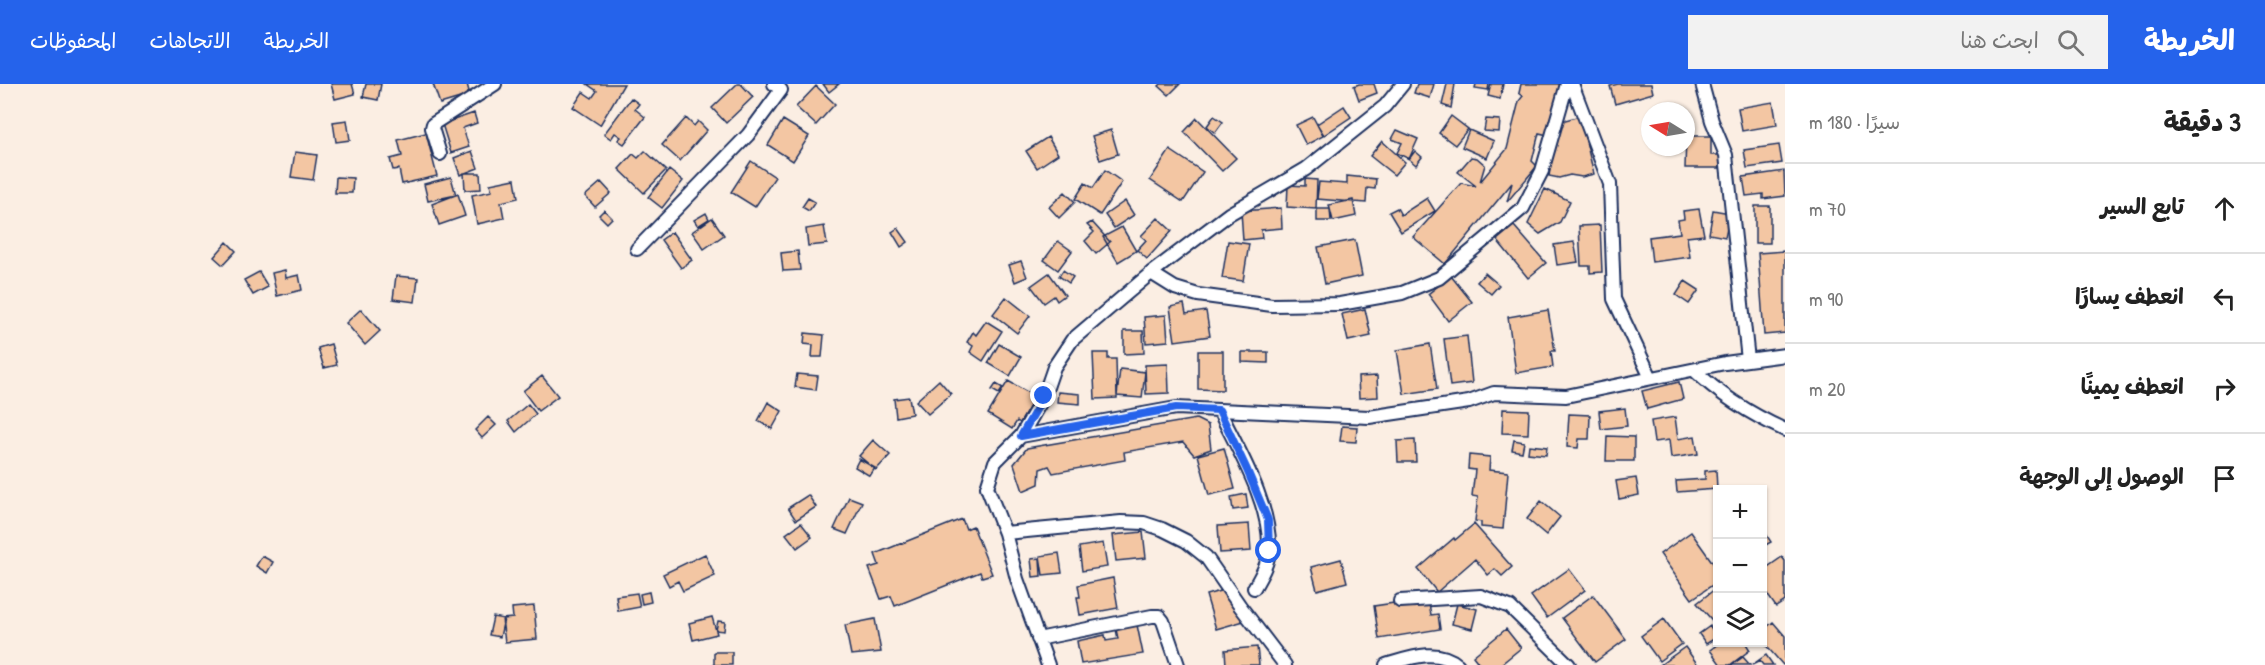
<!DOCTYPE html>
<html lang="ar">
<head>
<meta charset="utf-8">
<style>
	:root { --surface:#fff; --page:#f2f2f2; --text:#222; --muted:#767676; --line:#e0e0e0; --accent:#2563eb }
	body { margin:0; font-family:"Patrick Hand","Playpen Sans Arabic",sans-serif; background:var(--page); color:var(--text); direction:rtl }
	.controls { position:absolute; right:18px; bottom:18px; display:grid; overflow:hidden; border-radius:0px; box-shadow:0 2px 4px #0004 }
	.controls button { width:54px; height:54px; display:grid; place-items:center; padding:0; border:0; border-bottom:2px solid var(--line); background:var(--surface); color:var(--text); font:30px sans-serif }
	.compass { position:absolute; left:1641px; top:18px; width:54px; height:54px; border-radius:50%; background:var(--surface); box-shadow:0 2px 4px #0004; rotate:281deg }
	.stop { position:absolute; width:18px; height:18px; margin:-14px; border:4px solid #2563eb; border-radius:50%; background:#fff }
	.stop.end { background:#2563eb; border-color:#fff; box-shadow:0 2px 6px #0008 }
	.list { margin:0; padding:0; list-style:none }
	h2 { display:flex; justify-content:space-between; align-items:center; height:78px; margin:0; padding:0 24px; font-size:26px }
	h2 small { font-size:20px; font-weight:400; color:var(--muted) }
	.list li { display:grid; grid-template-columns:39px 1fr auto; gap:18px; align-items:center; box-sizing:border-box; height:90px; padding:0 24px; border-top:2px solid var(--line) }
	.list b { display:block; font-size:22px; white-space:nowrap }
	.list em { font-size:20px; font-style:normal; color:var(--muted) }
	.icon { flex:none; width:33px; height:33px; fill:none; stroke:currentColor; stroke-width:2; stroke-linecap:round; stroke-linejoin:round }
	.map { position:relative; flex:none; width:1785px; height:581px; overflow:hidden; direction:ltr }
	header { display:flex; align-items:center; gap:36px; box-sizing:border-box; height:84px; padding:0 30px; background:var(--accent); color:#fff }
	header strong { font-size:28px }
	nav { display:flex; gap:33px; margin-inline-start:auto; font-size:21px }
	.search { width:420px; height:54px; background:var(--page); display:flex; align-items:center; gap:15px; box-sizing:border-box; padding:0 21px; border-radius:0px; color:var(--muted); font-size:22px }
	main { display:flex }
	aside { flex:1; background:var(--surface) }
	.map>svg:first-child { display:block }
	.building { fill:#f3c6a3; stroke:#1b2f5e; stroke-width:1.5 }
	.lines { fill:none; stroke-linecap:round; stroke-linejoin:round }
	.minor-casing { stroke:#1b2f5e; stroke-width:16 }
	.minor { stroke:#fff; stroke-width:12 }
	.route { stroke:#2563eb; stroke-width:8 }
</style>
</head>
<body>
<header>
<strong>الخريطة</strong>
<div class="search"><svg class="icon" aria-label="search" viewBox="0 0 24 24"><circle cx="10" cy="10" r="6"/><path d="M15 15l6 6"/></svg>ابحث هنا</div>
<nav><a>الخريطة</a><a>الاتجاهات</a><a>المحفوظات</a></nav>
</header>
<main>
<aside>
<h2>3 دقيقة<small>سيرًا · 180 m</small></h2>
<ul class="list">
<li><svg class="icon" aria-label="ahead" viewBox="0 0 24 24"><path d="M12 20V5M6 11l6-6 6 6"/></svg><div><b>تابع السير</b></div><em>70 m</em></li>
<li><svg class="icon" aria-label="left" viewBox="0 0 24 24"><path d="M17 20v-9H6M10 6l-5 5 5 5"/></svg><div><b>انعطف يسارًا</b></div><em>90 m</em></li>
<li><svg class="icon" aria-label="right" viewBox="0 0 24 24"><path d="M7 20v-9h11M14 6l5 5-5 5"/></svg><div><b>انعطف يمينًا</b></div><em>20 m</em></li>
<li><svg class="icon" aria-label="arrive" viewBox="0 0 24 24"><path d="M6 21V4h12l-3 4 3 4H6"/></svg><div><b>الوصول إلى الوجهة</b></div></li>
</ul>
</aside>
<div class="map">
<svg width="1785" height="581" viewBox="0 0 1785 581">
	<rect width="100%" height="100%" fill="#fbeee3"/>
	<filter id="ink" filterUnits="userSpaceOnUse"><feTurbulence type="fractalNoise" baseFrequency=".0167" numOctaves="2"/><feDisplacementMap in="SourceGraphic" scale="12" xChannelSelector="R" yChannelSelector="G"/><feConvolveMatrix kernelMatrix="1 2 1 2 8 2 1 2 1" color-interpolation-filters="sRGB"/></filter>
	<g filter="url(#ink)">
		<path class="building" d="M331,0H352L355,10L335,15Z
			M366,0H381L378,16L363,13Z
			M433,0H467L470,11L440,20Z
			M587,0H624L600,41L573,23L583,8L592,14L597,7Z
			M737,0H741L753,13L726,39L712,24Z
			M823,0H839L829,8Z
			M1161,0H1180L1169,11L1159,2Z
			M1359,0H1374L1377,9L1359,16L1354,2Z
			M1417,0H1434L1430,14L1414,9Z
			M1447,0H1455L1451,24L1442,21Z
			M1476,0H1489L1488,6L1475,4Z
			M1491,0H1503L1500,15L1488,12Z
			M1521,0H1561L1548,51L1539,49L1532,77L1537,82L1507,118L1512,99L1445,180L1413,153L1461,99L1476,102L1458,88L1471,73L1477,74L1485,81L1480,98L1507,65L1519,17L1523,12L1519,9Z
			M1618,0H1651L1653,9L1615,20L1610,2Z
			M816,2L835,20L816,41L796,23Z
			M631,14L639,20L635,25L645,33L624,60L618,56L621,53L615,49L611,55L604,50Z
			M1773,18L1777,41L1742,47L1738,24Z
			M1344,22L1351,33L1324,51L1317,40Z
			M474,29L477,39L463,44L469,63L451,69L442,40Z
			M1214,32L1223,38L1215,49L1207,42Z
			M1451,32L1468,45L1455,61L1439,49Z
			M1313,33L1323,52L1306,61L1296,41Z
			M1576,33L1581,37L1594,90L1582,93L1570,91L1559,94L1549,92L1558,38Z
			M686,34L694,42L698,37L707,46L680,77L662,61Z
			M1197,34L1236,74L1222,87L1184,48Z
			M1486,35L1500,36L1499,48L1484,47Z
			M347,36L350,56L336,58L333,38Z
			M783,36L809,52L793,77L768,61Z
			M1111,46L1118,70L1100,76L1092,52Z
			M1397,46L1418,55L1409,75L1397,69L1402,59L1392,55Z
			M1469,46L1494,57L1487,74L1462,63Z
			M426,49L437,92L402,100L399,85L393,86L390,75L402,72L398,56Z
			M1686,52H1711V71H1720V84H1685Z
			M1048,53L1058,70L1037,84L1026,67Z
			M1382,57L1405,78L1394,91L1370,72Z
			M1779,61L1782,79L1747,84L1744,66Z
			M1170,66L1203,88L1183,118L1150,96Z
			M472,67L478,84L460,91L454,74Z
			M645,67L666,86L644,109L619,85L633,70L638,74Z
			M1415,67L1422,73L1416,81L1409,75Z
			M295,68L317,71L313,96L291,93Z
			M751,77L775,93L755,123L731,108Z
			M669,86L683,97L662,124L648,113Z
			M1105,86L1122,98L1100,131L1075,115L1085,99L1093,104Z
			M1784,87L1785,112L1763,115V110L1746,112L1743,93Z
			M464,89H480L481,105L465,106Z
			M1347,92L1376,95L1375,105L1367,104L1366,119L1317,115L1319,98L1347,100Z
			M336,93L353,94L352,109H335Z
			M451,93L456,111L428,117L424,100Z
			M515,95L518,114L501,118L504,134L477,140L472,111L492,107L490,100Z
			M1305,95L1317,96L1316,125L1287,123L1288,101L1305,102Z
			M601,98L611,109L595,123L585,112Z
			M1545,105L1570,117L1560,138L1540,150L1528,140Z
			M1065,108L1075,118L1059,134L1049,123Z
			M458,110L465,132L439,141L432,120Z
			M808,114L815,118L809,127L802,123Z
			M1427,114L1435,127L1401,148L1389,128L1397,124L1401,131Z
			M1353,116L1356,132L1333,137L1329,121Z
			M1125,117L1134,131L1114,144L1105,131Z
			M1755,122H1770V159H1755Z
			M1281,124L1282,144L1261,146L1262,154L1243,156L1241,127Z
			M1317,125H1330L1331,137H1317Z
			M1699,125L1704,151L1687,153L1690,173L1652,178L1649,153L1680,149L1678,136L1684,135L1683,127Z
			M604,126L612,134L607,139L599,131Z
			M1713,126L1730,129L1725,153L1709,150Z
			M706,129L709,135L698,142L694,136Z
			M712,134L724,151L704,165L692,148Z
			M1158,134L1172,147L1147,175L1137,166L1146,156L1141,152Z
			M1092,138L1110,158L1096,170L1085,157L1094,148L1087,141Z
			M1600,141L1602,188L1590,189V182H1581L1579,142Z
			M824,142L827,160L808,162L806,145Z
			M1514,142L1546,179L1528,194L1497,156Z
			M1122,143L1136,167L1118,178L1103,153Z
			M898,144L908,158L901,163L892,148Z
			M672,148L692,176L681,184L661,156Z
			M1355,156L1362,192L1325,200L1318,163Z
			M1058,157L1072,167L1058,186L1044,176Z
			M1228,157L1249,160L1243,197L1222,194Z
			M227,158L236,167L223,181L214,173Z
			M1574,158L1578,178L1557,181L1554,161Z
			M798,167L800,186L783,187L781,169Z
			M1785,167V249L1764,251L1758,169Z
			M1021,177L1027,193L1015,198L1009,181Z
			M285,186L286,194L299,191L302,206L277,212L272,189Z
			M1063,186L1073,193L1069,199L1059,192Z
			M259,188L268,203L253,211L244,196Z
			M1049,189L1065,211L1057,217L1054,212L1044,219L1031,202Z
			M1485,189L1499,201L1491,210L1477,198Z
			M396,192L418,194L415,218L393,215Z
			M1451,192L1472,218L1448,237L1428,210Z
			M1685,197L1699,206L1689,220L1676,211Z
			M1006,213L1030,232L1017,249L993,230Z
			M1184,220L1186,230L1206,227L1210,252L1175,257L1170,223Z
			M361,225L380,247L365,261L346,239Z
			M1365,225L1371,252L1348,257L1342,230Z
			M1548,226L1555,267H1551L1553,283L1516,289L1508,233Z
			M1166,231L1168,257L1146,259L1144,233Z
			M986,237L1002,247L983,277L970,268L973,262L967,258L973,248L976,251Z
			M1124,247H1143L1144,269L1124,270Z
			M805,249L824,251L822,273H812L813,261L804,260Z
			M1467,252L1472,299L1450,302L1444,255Z
			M331,260L337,281L324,284L318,264Z
			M999,260L1021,273L1010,292L988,279Z
			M1430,260L1437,305L1404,310L1397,266Z
			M1198,267H1223V306L1198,305Z
			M1242,268H1268V279L1242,278Z
			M1093,269H1108V275H1116L1117,314L1095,315Z
			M1168,280L1169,309L1146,310L1145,281Z
			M1120,285L1145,288L1142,314L1117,312Z
			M797,290L818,292L816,306L795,303Z
			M542,292L558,312L538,327L523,307Z
			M1377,292L1378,313L1359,314L1358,293Z
			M939,296L951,310L928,330L916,317Z
			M1008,297L1036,313L1020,339L1017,337L1012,345L988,330Z
			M1679,298L1683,315L1647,325L1642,307Z
			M996,300L1003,304L999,310L992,306Z
			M1058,308L1080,310V320L1057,318Z
			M909,313L912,330L896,333L894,315Z
			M768,318L782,327L772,345L758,337Z
			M528,320L536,330L516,348L508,337Z
			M1625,324L1627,342L1601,345L1599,327Z
			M1503,325L1529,326L1528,350L1502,349Z
			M1569,330L1590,331L1589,355H1579L1578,364L1567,363Z
			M488,333L496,341L482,354L475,346Z
			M1675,333L1678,355L1695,352L1698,370L1671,374L1669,356L1654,358L1651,337Z
			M1196,335L1208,341L1211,365L1194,371L1183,358L1124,368L1125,376L1053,389L1049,382L1040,385L1039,400L1023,407L1014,380L1027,364Z
			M1342,342L1357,343L1356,358L1340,357Z
			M1607,352L1634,353V377H1606Z
			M873,356L890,371L876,386L859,372Z
			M1415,356L1416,378H1398L1397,357Z
			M1514,356L1524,358L1522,368L1512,366Z
			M1529,361L1547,363L1546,371L1528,369Z
			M1224,364L1235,405L1209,411L1198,371Z
			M1469,371L1490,373L1489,386L1508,388L1503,445L1481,443V438L1475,437L1478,413L1472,412L1475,386L1468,385Z
			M859,375L875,384L870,392L855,383Z
			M1716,386L1717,405L1677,408L1676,397L1705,395V387Z
			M1636,394L1639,411L1619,415L1616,397Z
			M1246,410L1248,424L1233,426L1231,413Z
			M808,411L816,423L796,436L788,424Z
			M849,413L862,418L847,450L834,445Z
			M1541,417L1560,433L1546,451L1527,435Z
			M962,435L966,445L973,442L992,490L982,493L980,488L895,522L891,512L881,515L869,484L879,481L875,470Z
			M801,439L812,453L797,464L786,450Z
			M1249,440L1251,467L1220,469L1218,442Z
			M1474,440L1512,483L1502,492L1495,485L1488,491L1475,475L1437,508L1418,485L1454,454L1455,456Z
			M1762,444L1771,458L1762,463Z
			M1143,448L1146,474L1116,477L1113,451Z
			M1691,448L1718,486V497L1692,515L1660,470Z
			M1103,459L1107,483L1082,487L1079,463Z
			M1059,469L1062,489L1043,491L1040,472Z
			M705,470L715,492L683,507L678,497L669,502L663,490Z
			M262,472L273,478L267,489L256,482Z
			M1782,473L1785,477V517L1776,523L1762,503V487Z
			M1040,474L1041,492L1033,493L1031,475Z
			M1341,475L1347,498L1317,506L1311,483Z
			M1569,485L1585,506L1547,534L1531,512Z
			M1113,494L1118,524L1080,531L1077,513H1080L1078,501Z
			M1234,503L1244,537L1216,545L1206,511Z
			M1715,505L1718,508V543L1697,519Z
			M649,508L651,518L642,520L640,510Z
			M637,509L640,523L618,527L616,512Z
			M1593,511L1626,555L1595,578L1562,534Z
			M1428,514L1431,531L1438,530L1440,545L1379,555L1374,522Z
			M1457,520L1477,525L1472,545L1452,540Z
			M534,522L537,555L505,558L502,535L513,534L512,524Z
			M493,533L504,535L500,553L489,551Z
			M712,533L717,550L693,556L689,539Z
			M875,535L881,568L851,571L845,541Z
			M1664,535L1682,560L1659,577L1641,552Z
			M718,537L725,538L724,547L716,546Z
			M1773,538L1785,552V581H1783L1762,557V547Z
			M1137,541L1143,570L1081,580L1077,557L1105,551L1106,557L1118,555L1116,545Z
			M1710,542L1717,553L1706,560L1699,550Z
			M1506,545L1521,564L1500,581H1480L1473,572Z
			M1721,558H1745L1750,566L1730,581H1721L1710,566Z
			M1257,563L1259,581H1226L1225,566Z
			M1685,563L1698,581H1660Z
			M714,568H732V581H714Z
			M1766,571L1773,581H1763L1760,577L1752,581Z
			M1743,573L1750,581H1732Z"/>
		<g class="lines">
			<g class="minor-casing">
				<path id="minor" d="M1572,0L1610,100L1614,215L1651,294
					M1702,0L1712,37L1726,71L1748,276
					M440,70L432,44L433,40L495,0
					M637,165L748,51L781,6L774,0
					M1151,189L1175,204L1198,211L1272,221L1340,220L1402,209L1439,194L1523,124L1542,87L1567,0
					M1694,286C1721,312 1750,330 1785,346
					M1219,326L1369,333L1469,318L1494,309L1566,312L1725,279L1785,271
					M1021,352L1176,324L1219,326C1238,366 1271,420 1269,465C1269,478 1261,492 1254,504
					M1005,449L1121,438L1144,439L1162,445L1186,457L1206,473L1240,522L1285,581
					M1400,517L1481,512L1510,523L1569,581
					M1038,555L1152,532H1159L1163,537L1178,581
					M1048,581L1017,495L1005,449L987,403L995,378L1021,352L1044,312L1054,283L1072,256L1151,189L1229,130L1306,85L1385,22L1403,0
					M1386,581C1410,574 1437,563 1458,581"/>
			</g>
			<use href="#minor" class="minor"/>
		</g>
	</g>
	<g class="lines" filter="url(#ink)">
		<path class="route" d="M1044,312L1021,352L1176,324L1219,326L1247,386L1268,436L1269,467"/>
	</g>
</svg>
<div class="controls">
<button>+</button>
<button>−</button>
<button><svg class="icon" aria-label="layers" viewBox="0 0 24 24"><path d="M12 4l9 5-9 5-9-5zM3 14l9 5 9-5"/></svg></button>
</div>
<svg class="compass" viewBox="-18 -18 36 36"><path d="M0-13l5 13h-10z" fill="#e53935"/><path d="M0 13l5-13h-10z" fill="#767676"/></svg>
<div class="stop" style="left:1269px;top:467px"></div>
<div class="stop end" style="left:1044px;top:312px"></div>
</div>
</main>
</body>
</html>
